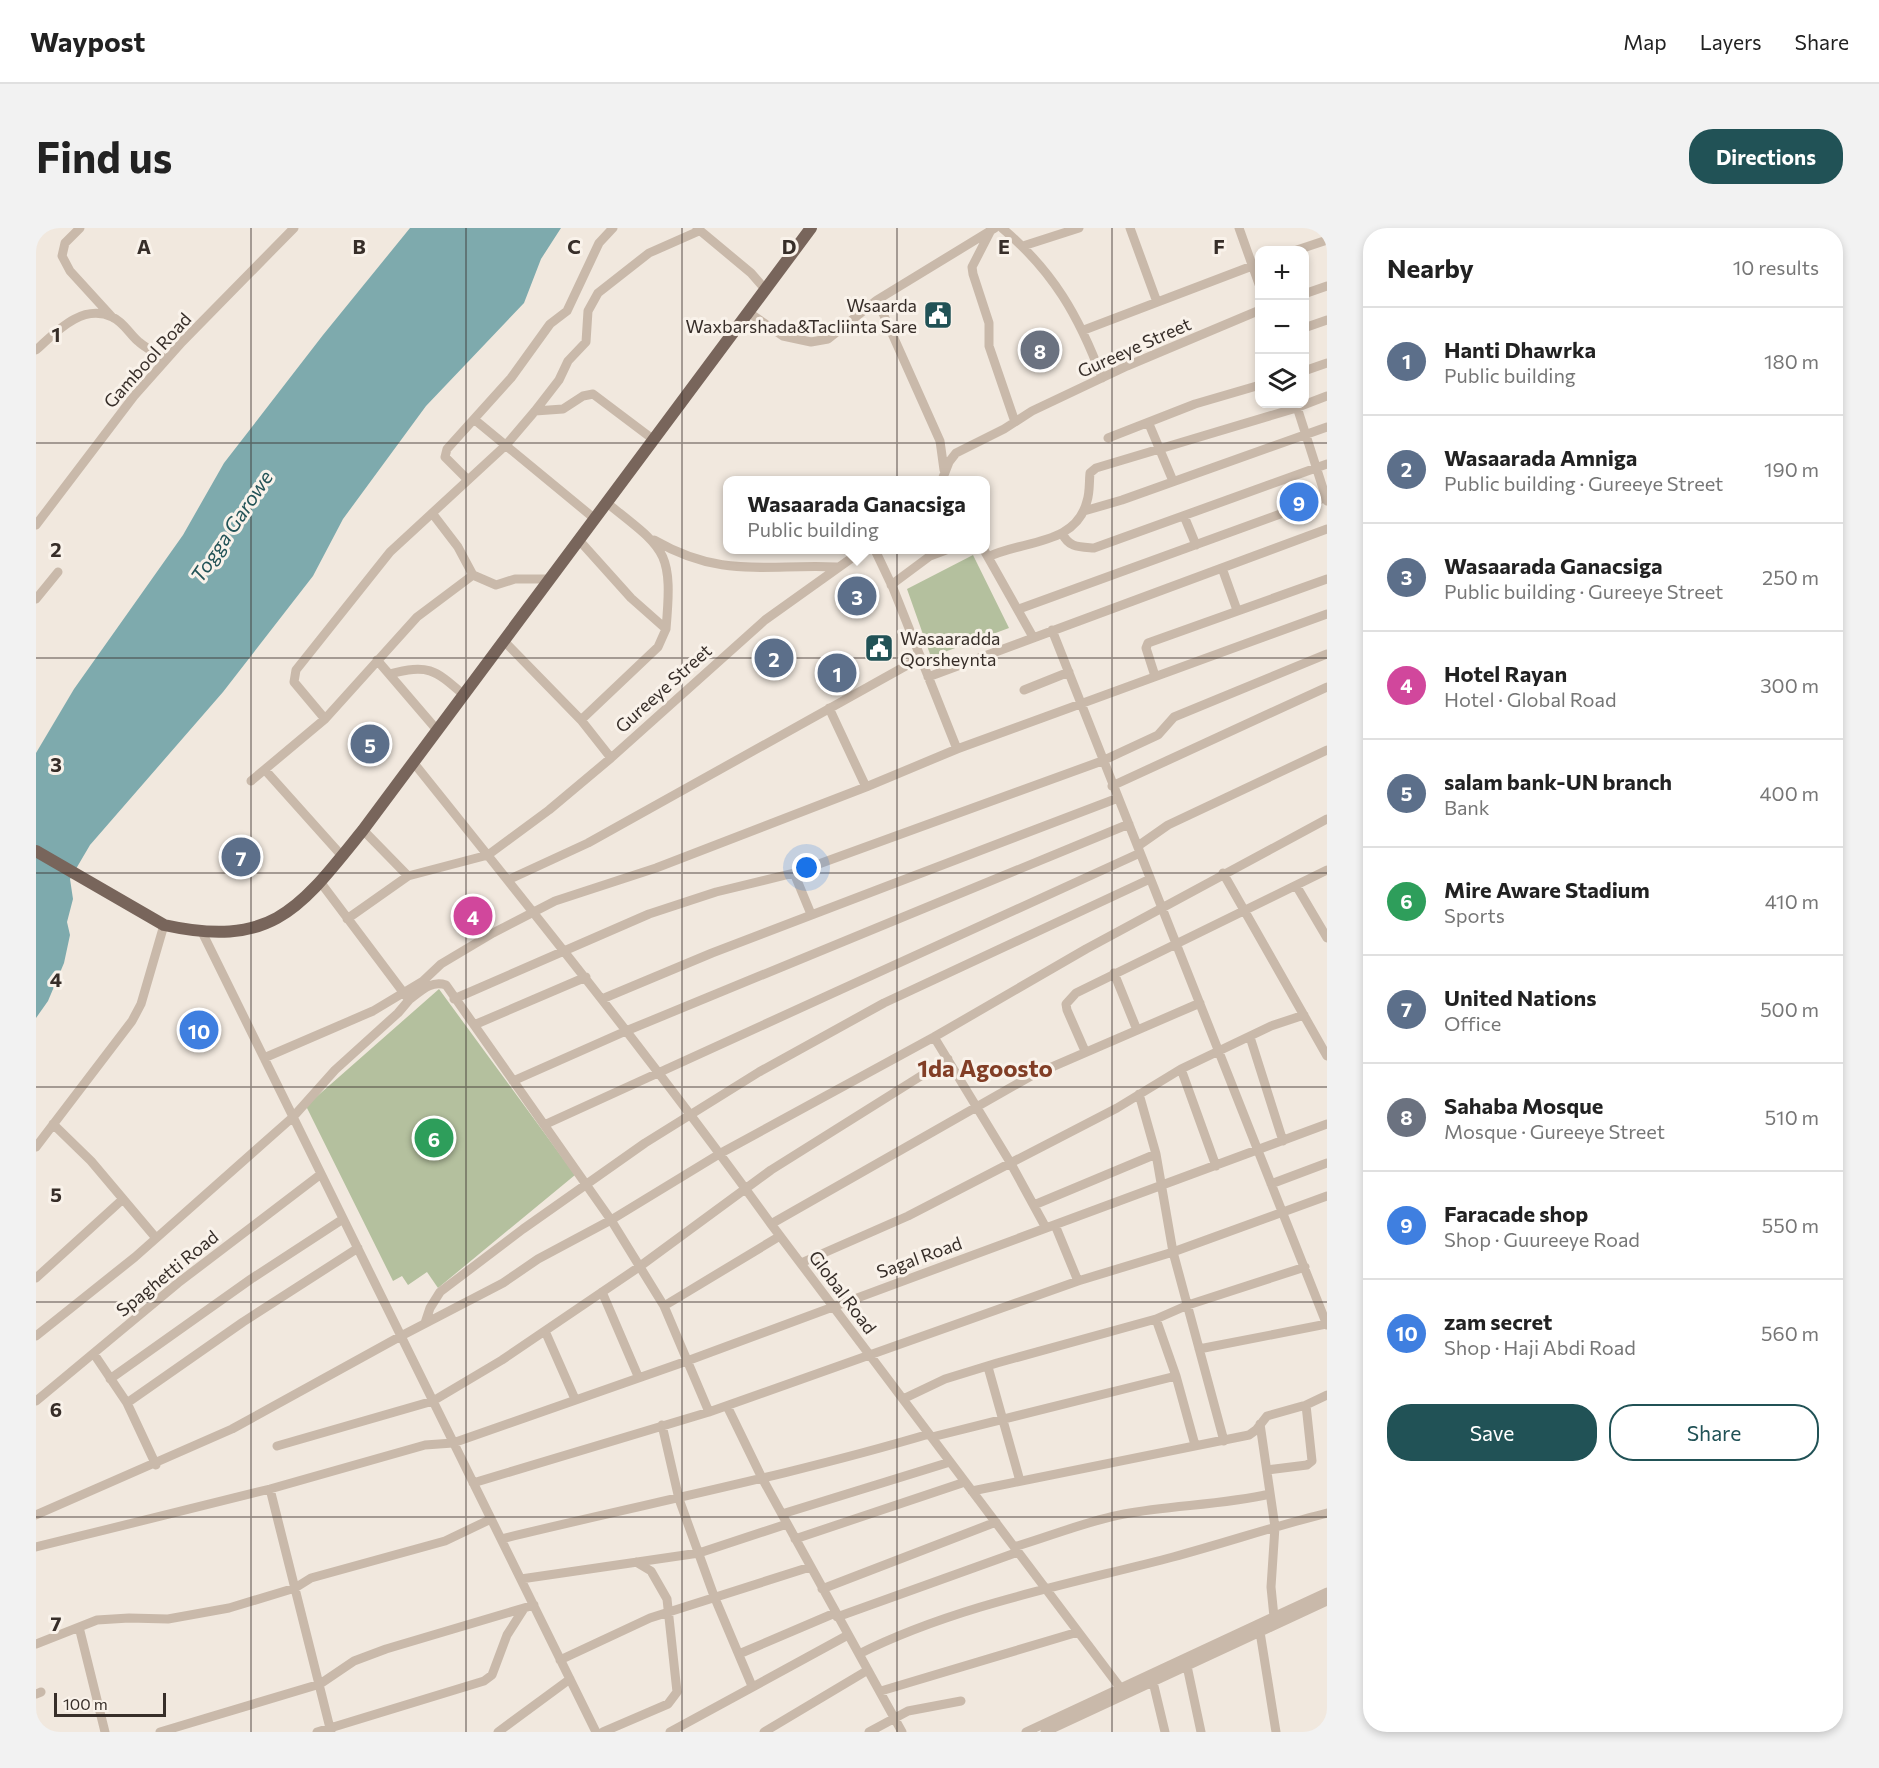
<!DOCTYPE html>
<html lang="en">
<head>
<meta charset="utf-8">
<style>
	:root { --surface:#fff; --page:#f2f2f2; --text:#222; --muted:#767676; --line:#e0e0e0; --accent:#215256 }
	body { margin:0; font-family:Commissioner,sans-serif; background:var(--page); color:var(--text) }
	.controls { position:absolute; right:18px; top:18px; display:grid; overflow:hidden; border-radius:12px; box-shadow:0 3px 9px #0003 }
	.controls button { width:54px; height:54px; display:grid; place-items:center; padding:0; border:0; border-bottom:2px solid var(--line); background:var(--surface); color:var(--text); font:30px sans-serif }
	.scale { position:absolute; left:18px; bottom:15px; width:112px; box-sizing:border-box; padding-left:6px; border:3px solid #372e29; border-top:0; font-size:16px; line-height:21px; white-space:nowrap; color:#372e29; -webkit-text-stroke:4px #f9f2ea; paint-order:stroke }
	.you { position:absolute; left:771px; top:640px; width:21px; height:21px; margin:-15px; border:4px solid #fff; border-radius:50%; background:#1a73e8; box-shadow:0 0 0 9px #1a73e833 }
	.badge { display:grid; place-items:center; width:39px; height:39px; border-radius:50%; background:var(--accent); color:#fff; font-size:20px; font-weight:700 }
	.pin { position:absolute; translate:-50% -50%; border:3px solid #fff; box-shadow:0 2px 6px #0006 }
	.popup { position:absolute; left:687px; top:248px; width:267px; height:78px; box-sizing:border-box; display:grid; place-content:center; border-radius:12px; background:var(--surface); filter:drop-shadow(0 2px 4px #0005); font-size:20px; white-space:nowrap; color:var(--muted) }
	.popup b { font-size:22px; color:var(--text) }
	.popup::after { content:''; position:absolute; left:50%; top:100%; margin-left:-12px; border:12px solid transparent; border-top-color:var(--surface) }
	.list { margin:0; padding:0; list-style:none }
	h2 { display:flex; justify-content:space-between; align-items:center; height:78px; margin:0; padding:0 24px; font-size:26px }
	h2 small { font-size:20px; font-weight:400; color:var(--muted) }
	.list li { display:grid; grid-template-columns:39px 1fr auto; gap:18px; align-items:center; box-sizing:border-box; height:108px; padding:0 24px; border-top:2px solid var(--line) }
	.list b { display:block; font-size:22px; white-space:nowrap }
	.list p { margin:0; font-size:20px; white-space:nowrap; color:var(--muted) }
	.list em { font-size:20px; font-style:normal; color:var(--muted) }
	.actions { display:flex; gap:12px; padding:18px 24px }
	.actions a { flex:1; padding:14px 0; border:2px solid var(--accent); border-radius:24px; text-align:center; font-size:21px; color:var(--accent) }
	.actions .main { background:var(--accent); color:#fff }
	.icon { flex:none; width:33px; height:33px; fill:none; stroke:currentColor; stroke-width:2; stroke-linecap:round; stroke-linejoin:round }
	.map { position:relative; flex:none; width:1291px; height:1504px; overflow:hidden; border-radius:24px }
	header { display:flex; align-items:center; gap:36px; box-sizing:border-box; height:84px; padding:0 30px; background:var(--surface); border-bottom:2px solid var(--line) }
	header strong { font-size:28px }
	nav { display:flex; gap:33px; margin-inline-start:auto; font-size:21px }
	.intro { display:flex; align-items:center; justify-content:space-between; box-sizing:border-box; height:144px; padding:0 36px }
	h1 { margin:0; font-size:42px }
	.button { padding:15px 27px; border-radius:24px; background:var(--accent); color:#fff; font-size:21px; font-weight:700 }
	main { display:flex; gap:36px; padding:0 36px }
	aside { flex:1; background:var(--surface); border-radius:24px; box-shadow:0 3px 9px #0003 }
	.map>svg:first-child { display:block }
	.green { fill:#b4c09e }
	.water { fill:#7eaaad }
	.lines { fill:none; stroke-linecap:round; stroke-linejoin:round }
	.minor { stroke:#c9b9aa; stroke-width:9 }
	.major { stroke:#78655b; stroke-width:12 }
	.grid { fill:none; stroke:#372e29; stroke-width:1.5; stroke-opacity:0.55 }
	.labels { text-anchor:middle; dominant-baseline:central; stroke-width:6; stroke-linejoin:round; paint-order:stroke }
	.poi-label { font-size:18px; fill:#372e29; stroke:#f9f2ea; text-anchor:end }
	.street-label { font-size:18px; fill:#372e29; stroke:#f9f2ea }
	.water-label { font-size:20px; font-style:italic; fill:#215256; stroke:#f9f2ea }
	.district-label { font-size:24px; font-weight:bold; fill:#823e26; stroke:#f9f2ea }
	.grid-label { font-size:20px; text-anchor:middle; font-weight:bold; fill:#372e29; stroke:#f9f2ea; stroke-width:6; stroke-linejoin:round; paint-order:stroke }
</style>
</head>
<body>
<header>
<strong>Waypost</strong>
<nav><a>Map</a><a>Layers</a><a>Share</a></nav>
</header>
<div class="intro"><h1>Find us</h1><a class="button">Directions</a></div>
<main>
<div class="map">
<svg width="1291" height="1504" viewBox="0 0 1291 1504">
	<rect width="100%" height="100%" fill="#f1e8de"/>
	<path class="green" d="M937,327L973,400L895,429L871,361Z
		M403,761L539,947L402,1060L391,1044L372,1057L366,1048L357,1053L270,878Z"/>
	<path class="water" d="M374,0H525L505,31L488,75L390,178L307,291L277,348L187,464L54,617L34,651L37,671L31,694L34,707L28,735L12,773L0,790V525L38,461L147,307L188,235L287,107Z"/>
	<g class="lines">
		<path class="minor" d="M44,0L29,15L26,28L34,43L76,89
			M661,0L715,45L729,61
			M966,0C1017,43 1043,88 1066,150
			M1094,0L1121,74
			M1203,0L1224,59
			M954,4L936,39L937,46L953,95V118L979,194
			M987,18L1043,0
			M1261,22L1291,12
			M1268,66L1291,58
			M841,72L904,213L908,242
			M712,84L747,108L775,114L792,111L841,72L959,0
			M1268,100L1291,92
			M1048,102L1224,35
			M0,122C20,104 46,75 76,89C88,94 94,107 103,114C111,121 122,126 130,132
			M1268,143L1291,135
			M1260,176L1291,273
			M499,183L527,181L547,168L557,166L618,212
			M439,192L559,291
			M1113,196L1137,253
			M1072,210L1159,176L1224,157
			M432,252L409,229L411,221L475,150L514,96L531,83L563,15L577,0
			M906,252L913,234L920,225L968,201L996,183L1091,138L1224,82
			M571,275C630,322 637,322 630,401
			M1048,283L1086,272L1291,199
			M396,285L422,319L437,347L460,357L479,351H515
			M1148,288L1160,317
			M0,297L98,168L146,114L258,0
			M1026,305C1033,320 1043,319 1058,320L1291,236
			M542,311L595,370L630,401L622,419L545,492
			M618,312C686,351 728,336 801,339
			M839,322L857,360L921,521
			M948,322L997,409
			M952,329C986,312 1040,318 1051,273C1054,264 1053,254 1054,245L1060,240L1257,181L1291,168
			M1186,340L1201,382
			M855,357L894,328L910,322
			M0,371L22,344
			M983,381L1291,269
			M1016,402L1291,1097
			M468,413L545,492L575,530
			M341,432L401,502
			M353,446C393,436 398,441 428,467
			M1119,448L1110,420L1112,415L1291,351
			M892,449L1291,301
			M988,462L1033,444
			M793,480L830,559
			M289,491L258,454L260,442L354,324L470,217L499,183L523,152L532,133L550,114L552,83L562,65L613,25L663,3
			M377,534C499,686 621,838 735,996L1089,1466
			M229,542L306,628
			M215,553L289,491L381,389L437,347
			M1076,558L1291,459
			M327,602L372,648
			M1102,618L1132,597L1291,522
			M758,645L775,686
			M1187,645L1291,828
			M472,652L552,615L884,430
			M285,655L373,772C385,763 395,752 410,757L575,992L628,1078L673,1184
			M1261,659L1291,710
			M311,691L372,648L452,627L513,582L575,530L729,392L827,322
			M166,704L560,1504
			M1078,745L1101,802
			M418,771L613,686L680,664L758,645L1066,533L1122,507L1138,489L1291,426
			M566,771L676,725L1082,570
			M438,797L550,749
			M898,809L974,934L1010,1000
			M1214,809L1247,913
			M1049,823L1031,782L1030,776L1040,765L1291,642
			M228,830L337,783L387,753L405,736L457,705L519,673L620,640L830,559L921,521L1291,386
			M1145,841L1180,938
			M477,853L590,803L1093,596
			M1103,866L1120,926L1137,1024L1188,1213
			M17,896L55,933L120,1010
			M508,897L1104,625
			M0,919L96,793L105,776L128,697
			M1235,956L1291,935
			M998,977L1120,926
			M735,996L995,848L1164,775
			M1019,997L1042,1053
			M765,1035L872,988L1081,880L1145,841L1235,798L1268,787
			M0,1050L87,971
			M566,1064L602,1148
			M628,1078L744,1008
			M1120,1091L1140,1148L1159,1217
			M389,1095L394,1080L404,1064L487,1001L609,915L723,844L848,775L1114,651
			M509,1103L539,1171
			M0,1108L99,1029L257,889L299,842L362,785L373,772
			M1163,1121L1291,1096
			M58,1126L91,1175L120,1237
			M952,1139L984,1253
			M74,1151L215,1051L307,991
			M867,1171L909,1151L961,1135L1120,1091L1152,1077L1269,1039
			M0,1173L142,1055L285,946
			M91,1175L207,1094L322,1020
			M691,1178L726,1250L866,1504
			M1224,1196L1239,1299L1235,1359L1238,1389
			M626,1197L643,1271L678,1368L716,1458
			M896,1209L1140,1148
			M241,1218L397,1173L466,1132L603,1039L735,942L912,831
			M1231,1242L1271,1237L1276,1233L1270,1177
			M437,1255L673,1184L1042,1053L1137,1024L1291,968
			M234,1261L295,1504
			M936,1263L1213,1207L1220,1202L1231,1188L1270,1177L1291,1167
			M746,1286L914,1234
			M0,1287L196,1201L365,1108L467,1055L502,1031L575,992L685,925L898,809L1050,721L1291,591
			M465,1311C608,1276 752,1248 893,1206
			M759,1311L929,1254
			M0,1319L234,1261L389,1217L417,1215L651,1133L1291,896
			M978,1319C1015,1308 1051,1293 1088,1286C1137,1277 1186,1277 1234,1266
			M485,1351L663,1325L751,1296
			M786,1361L960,1294
			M801,1389L982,1324
			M43,1399L69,1504
			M1224,1404L1240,1504
			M0,1416L61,1392L93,1390L132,1391L193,1380L259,1360L275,1350L409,1313L455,1291
			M703,1426L799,1385
			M823,1426C918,1378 1034,1356 1137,1329C1189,1315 1239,1298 1291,1285
			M524,1432L614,1390L774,1339
			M1151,1438L1165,1504
			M1117,1454L1129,1504
			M845,1463L1042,1404
			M0,1466L5,1464
			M124,1504L284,1456L318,1433L350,1421L498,1377
			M281,1504L448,1453L456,1447L471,1407L487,1382
			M462,1504L534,1451
			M567,1504L632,1476L641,1464L631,1371L615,1343L600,1334
			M634,1504L812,1407
			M728,1504L832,1442
			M833,1504L872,1483L925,1473
			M990,1504L1291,1364
			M1009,1504L1291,1373"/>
		<path class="major" d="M0,623L128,697C237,721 264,680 327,602L775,0"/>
	</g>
	<path class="grid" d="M215,0V1504M430,0V1504M646,0V1504M861,0V1504M1076,0V1504M0,215H1291M0,430H1291M0,645H1291M0,859H1291M0,1074H1291M0,1289H1291"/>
	<defs>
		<g id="civic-square" transform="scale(1.5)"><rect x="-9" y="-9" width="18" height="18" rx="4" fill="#215256" stroke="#f9f2ea"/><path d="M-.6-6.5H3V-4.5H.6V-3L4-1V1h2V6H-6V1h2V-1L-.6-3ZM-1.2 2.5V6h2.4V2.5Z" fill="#fff"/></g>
	</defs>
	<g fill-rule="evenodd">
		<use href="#civic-square" x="902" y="87"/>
		<use href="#civic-square" x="843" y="420"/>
	</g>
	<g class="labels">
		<g class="poi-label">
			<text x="881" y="77">Wsaarda<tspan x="881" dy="21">Waxbarshada&amp;Tacliinta Sare</tspan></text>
			<text x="864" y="410" text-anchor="start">Wasaaradda<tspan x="864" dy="21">Qorsheynta</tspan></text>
		</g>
		<g class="street-label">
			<text transform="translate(1098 119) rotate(-24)">Gureeye Street</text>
			<text transform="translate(111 132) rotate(-48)">Gambool Road</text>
			<text transform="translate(627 460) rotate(-42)">Gureeye Street</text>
			<text transform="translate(883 1029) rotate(-20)">Sagal Road</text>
			<text transform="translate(131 1045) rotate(-39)">Spaghetti Road</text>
			<text transform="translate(807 1064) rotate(53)">Global Road</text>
		</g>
		<g class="water-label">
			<text transform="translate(195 298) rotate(-56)">Togga Garowe</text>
		</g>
		<g class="district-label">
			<text x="949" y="839">1da Agoosto</text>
		</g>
	</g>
	<g class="grid-label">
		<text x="108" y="26">A</text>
		<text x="323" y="26">B</text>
		<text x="538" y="26">C</text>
		<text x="753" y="26">D</text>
		<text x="968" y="26">E</text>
		<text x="1183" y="26">F</text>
		<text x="20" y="114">1</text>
		<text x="20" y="329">2</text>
		<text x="20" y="544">3</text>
		<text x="20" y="759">4</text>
		<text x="20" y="974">5</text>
		<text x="20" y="1189">6</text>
		<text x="20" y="1403">7</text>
	</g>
</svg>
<div class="controls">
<button>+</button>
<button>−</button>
<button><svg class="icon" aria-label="layers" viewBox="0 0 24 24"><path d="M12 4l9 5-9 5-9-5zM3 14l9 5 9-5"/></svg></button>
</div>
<div class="scale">100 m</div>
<div class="you"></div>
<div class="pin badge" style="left:801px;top:445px;background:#5c6f8a">1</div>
<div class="pin badge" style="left:738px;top:430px;background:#5c6f8a">2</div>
<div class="pin badge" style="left:821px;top:368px;background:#5c6f8a">3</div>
<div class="popup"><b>Wasaarada Ganacsiga</b>Public building</div>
<div class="pin badge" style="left:437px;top:688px;background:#d1479c">4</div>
<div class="pin badge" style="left:334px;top:516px;background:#5c6f8a">5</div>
<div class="pin badge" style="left:398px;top:910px;background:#2e9e5b">6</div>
<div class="pin badge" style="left:205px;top:629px;background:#5c6f8a">7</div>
<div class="pin badge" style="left:1004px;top:122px;background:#6b7280">8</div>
<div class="pin badge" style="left:1263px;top:274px;background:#3f7fe0">9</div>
<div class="pin badge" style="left:163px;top:802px;background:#3f7fe0">10</div>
</div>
<aside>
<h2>Nearby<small>10 results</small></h2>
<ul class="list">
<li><span class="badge" style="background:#5c6f8a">1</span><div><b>Hanti Dhawrka</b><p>Public building</p></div><em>180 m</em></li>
<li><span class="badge" style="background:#5c6f8a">2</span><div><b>Wasaarada Amniga</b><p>Public building · Gureeye Street</p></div><em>190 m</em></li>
<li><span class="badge" style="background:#5c6f8a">3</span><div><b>Wasaarada Ganacsiga</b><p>Public building · Gureeye Street</p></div><em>250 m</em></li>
<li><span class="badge" style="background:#d1479c">4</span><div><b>Hotel Rayan</b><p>Hotel · Global Road</p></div><em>300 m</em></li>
<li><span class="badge" style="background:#5c6f8a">5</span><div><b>salam bank-UN branch</b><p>Bank</p></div><em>400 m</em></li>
<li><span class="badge" style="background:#2e9e5b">6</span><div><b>Mire Aware Stadium</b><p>Sports</p></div><em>410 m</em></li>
<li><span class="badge" style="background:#5c6f8a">7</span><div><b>United Nations</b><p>Office</p></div><em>500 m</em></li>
<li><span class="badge" style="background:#6b7280">8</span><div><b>Sahaba Mosque</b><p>Mosque · Gureeye Street</p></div><em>510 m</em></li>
<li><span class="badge" style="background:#3f7fe0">9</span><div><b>Faracade shop</b><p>Shop · Guureeye Road</p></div><em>550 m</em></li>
<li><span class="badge" style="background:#3f7fe0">10</span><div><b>zam secret</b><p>Shop · Haji Abdi Road</p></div><em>560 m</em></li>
</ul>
<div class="actions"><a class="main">Save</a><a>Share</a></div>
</aside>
</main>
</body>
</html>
